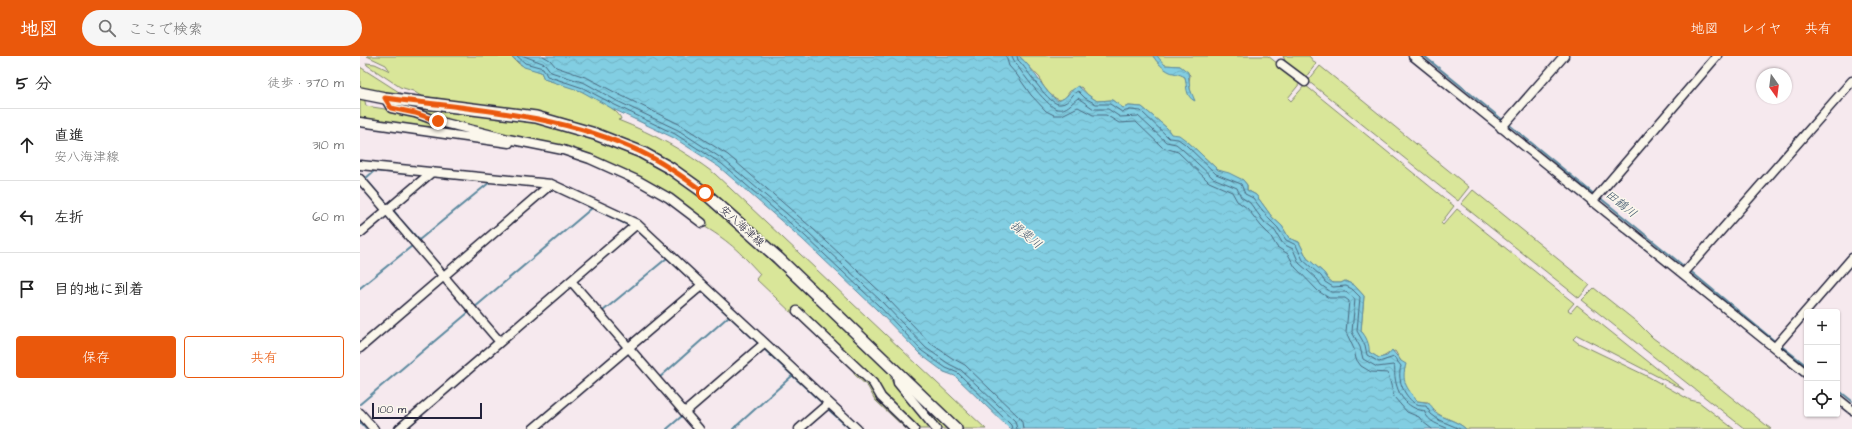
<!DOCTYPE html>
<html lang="ja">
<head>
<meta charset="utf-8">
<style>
	:root { --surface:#fff; --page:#f6f6f6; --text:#222; --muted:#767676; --line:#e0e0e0; --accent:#ea580c }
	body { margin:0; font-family:"Architects Daughter","Klee One",sans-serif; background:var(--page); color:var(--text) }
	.controls { position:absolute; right:12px; bottom:12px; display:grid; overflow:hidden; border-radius:4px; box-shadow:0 1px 3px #0004 }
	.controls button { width:36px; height:36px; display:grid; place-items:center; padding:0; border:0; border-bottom:1px solid var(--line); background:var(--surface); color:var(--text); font:20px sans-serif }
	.compass { position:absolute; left:1396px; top:12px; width:36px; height:36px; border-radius:50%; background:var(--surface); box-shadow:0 1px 3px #0004; rotate:166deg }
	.scale { position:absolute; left:12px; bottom:10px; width:110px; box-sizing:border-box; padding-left:4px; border:2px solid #22223b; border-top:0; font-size:11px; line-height:14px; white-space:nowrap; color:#22223b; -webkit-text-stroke:3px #fbf7ec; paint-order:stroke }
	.stop { position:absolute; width:12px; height:12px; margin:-9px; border:3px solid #ea580c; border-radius:50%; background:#fff }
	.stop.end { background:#ea580c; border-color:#fff; box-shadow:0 1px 4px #0008 }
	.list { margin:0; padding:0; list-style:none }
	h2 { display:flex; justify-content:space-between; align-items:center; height:52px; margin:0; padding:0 16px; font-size:17px }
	h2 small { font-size:13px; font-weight:400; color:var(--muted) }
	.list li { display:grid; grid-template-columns:26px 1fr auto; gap:12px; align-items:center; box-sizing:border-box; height:72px; padding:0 16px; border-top:1px solid var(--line) }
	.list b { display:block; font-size:15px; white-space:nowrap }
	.list p { margin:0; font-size:13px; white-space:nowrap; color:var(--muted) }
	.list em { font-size:13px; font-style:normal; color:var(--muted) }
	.actions { display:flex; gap:8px; padding:12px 16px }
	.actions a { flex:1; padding:9px 0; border:1px solid var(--accent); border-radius:4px; text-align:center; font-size:14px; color:var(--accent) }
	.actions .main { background:var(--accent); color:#fff }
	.icon { flex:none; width:22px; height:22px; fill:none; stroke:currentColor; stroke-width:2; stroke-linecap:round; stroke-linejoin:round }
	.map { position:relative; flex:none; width:1492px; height:373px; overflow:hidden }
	header { display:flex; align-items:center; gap:24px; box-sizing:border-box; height:56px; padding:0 20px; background:var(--accent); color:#fff }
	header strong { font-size:19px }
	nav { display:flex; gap:22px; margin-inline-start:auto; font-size:14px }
	.search { width:280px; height:36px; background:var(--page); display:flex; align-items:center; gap:10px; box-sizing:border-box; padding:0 14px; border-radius:22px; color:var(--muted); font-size:15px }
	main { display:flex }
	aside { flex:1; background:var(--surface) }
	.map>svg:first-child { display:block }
	.grass { fill:#d9e699; stroke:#7e846a }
	.water { fill:url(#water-waves); stroke:#5c899f }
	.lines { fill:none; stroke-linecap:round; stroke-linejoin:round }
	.shore { stroke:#48677e; stroke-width:1 }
	.stream { stroke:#5c899f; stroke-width:2 }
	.minor-casing { stroke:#22223b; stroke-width:11 }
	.secondary-casing { stroke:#22223b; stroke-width:14 }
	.minor { stroke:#fbf7ec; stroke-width:8 }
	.secondary { stroke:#fbf7ec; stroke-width:11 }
	.route { stroke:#ea580c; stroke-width:5 }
	.labels { text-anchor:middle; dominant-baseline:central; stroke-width:3; stroke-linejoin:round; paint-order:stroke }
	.street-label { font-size:11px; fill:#22223b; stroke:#fbf7ec }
	.water-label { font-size:12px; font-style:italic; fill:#3f566d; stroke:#fbf7ec }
</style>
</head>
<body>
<header>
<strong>地図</strong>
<div class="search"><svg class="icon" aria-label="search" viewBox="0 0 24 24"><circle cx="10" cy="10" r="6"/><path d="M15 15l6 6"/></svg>ここで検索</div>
<nav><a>地図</a><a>レイヤ</a><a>共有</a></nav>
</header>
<main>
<aside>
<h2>5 分<small>徒歩 · 370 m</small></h2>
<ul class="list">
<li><svg class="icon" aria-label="ahead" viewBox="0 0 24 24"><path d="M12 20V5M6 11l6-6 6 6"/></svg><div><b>直進</b><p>安八海津線</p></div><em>310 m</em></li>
<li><svg class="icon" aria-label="left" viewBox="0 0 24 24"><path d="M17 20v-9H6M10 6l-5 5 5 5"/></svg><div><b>左折</b></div><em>60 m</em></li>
<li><svg class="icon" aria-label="arrive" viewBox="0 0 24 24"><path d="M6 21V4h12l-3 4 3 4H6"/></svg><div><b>目的地に到着</b></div></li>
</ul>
<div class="actions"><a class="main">保存</a><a>共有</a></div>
</aside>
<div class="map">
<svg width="1492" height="373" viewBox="0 0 1492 373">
	<defs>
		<pattern id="water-waves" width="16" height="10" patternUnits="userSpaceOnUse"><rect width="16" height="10" fill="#82cee2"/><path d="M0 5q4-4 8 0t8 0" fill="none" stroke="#70b1c3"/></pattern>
	</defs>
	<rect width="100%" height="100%" fill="#f6e9ee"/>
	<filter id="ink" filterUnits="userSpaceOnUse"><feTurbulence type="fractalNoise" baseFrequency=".025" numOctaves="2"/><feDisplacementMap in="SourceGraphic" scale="8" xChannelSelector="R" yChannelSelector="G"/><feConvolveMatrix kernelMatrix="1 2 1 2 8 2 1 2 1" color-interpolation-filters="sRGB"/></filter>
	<g filter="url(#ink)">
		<path class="grass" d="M7,0H151L159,8L181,16L184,23C192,26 201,27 209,30C220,34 258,51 261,63L258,64C296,79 323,94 355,118L626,373H602L535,310L318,111L179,57L61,40L53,35L40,31L7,9L6,7L15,8L30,15L26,9Z
			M659,0H793C803,16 812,13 825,21L827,30L831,37L829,26L830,19L820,10L804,9L797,0H908L941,26L928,42L931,45L945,29L1094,150L1081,167L1083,169L1097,153L1214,247L1208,254L1211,256L1217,249L1324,334L1217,279L1213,283L1218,287L1289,321L1330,344L1339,346L1374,373H1106C1091,360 1079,365 1068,346L1057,345C1049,336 1039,324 1045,312L1035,295C1028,296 1026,301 1019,302L1009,296C1008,288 1006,281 1001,275L1004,240L994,229L985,225L981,227H973L968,223L964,217L947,202L939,186L929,182L922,170L912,161L896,139L887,134V129L883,124L858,114L827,85L811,79L807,72L782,51L769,50L763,52L752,44L737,45L728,39L721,31L710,35L705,42L700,44C693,43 681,30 680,22Z
			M923,0H949L956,8L945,22L926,7Z
			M960,10L1109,131L1098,145L948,25Z
			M0,11L39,36V37L37,38L0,32Z
			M0,40L4,41L6,50L50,57L143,84L0,62Z
			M35,49C119,58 206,64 284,103C332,127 369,165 408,202C448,240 489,278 529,316L532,326L572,373H557L512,330L551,373H546L515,344L508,331L494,318V316L396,223L400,218C379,195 368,184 340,168L343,165L255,110L78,63Z
			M1113,134L1230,229L1219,242L1101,148Z
			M1234,232L1278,267L1293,282L1345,320L1411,373H1385L1222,244Z
			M540,328L590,373H578Z"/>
		<path class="water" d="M151,0H659C674,12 684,37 698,45C708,42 710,34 718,30L728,39L737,45L752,44L763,52L769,50L782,51L807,72L811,78L819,79L827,85L858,114L869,117L883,124L887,129V134L896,139L912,161L922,170L929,182L939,186L947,202L964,217L968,223L973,227H981L985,225L994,229L1004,240L1001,275C1006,280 1010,289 1009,296L1019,302L1027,300L1032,294L1041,305L1046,308C1041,325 1046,331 1057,345C1065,346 1072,346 1074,356C1084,363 1096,364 1106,373H650L595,320L584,316L560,298L516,253L442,183L359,111L314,82L253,53L221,35L184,23L181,16L164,11Z
			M793,0H797L805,9L820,10L828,16L830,33L835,45C825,41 827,29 825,21C818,17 815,18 810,16C803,13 797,6 793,0Z"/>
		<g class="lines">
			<path class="shore" d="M157,0L165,7L183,12L187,20L223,32L255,49L315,78L362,108L445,180L519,250L562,295L586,312L598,317L651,369L652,373
				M164,0L185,8L191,16L225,27L257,45L318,74L364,104L448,176L522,246L566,292L589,308L601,314L655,365L657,373
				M183,0L190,4L196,11L228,22L260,39L321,69L368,99L452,172L527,242L570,287L592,302L605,309L659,361L662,366L663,373
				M646,0L649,10L657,19L671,39L686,55L694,59H702L718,51L733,59H746L759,67L776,66L802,91L818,96L849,126L872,136L877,145L887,152L901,170L910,179L917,191L928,198L935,211L958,235L969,242H985L989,245L986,276L994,293L996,303L1001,310L1011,316L1028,317L1034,341L1047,356L1059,361L1063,366L1072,373
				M652,0C653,7 688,52 697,53C707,55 711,47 718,42L734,53H748L760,61L778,60L806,86L816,88L821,92L853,122L877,132L881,141L890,147L905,167L915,175L923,188L933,193L939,207L957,223L961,229L971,236H986L995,243L992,276L1000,291L1003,303L1017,311L1033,309C1036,312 1034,316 1035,321C1037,338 1046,352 1064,355C1069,367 1078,368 1089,373
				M657,0L658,4C667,12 689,51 701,48C710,47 711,38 718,35L725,42L736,48H750L762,56L770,54L781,55L809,82L818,83L825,88L856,118L881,128L885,138L893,142L909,163L918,172L926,184L936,189L943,204L961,220L965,226L973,231L986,230L992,233L1000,241L997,275L1005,289L1007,299L1019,306L1034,301L1041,310C1037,323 1043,338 1054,347C1057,350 1062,350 1066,350L1071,358L1079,364L1100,373"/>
			<path class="stream" d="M1064,0L1144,65
				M1147,67L1235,139
				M5,122L28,149
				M5,123L14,115L61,119
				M1239,141L1326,212
				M222,147L270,170
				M33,154L38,160
				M41,164L59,184L130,126
				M278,175L334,227
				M1329,214L1417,287
				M0,232L52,190
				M341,234L398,287
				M114,252L232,152
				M243,255L307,202
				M1420,289L1447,310
				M405,294L462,347
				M299,322L369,260
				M1477,333L1492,345
				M0,348L109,256
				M469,354L490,373
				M0,366L6,373
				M307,373L322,360
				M373,373L433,319"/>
			<g class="minor-casing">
				<path id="minor" d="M1053,0L1447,318
					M921,8L945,26
					M25,42L31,52L55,57L77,65L148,83L203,94L230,103L279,125L309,142L342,167
					M0,66L149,87
					M1141,72L1204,0
					M0,109L191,128L277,168L497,373
					M0,123L140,286L277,168
					M1232,146L1357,0
					M0,177L72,116
					M1323,218L1492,25
					M211,225L339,373
					M437,255L513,327L521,341L554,373
					M1415,291L1492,202
					M0,292L191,128
					M536,315L538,327L576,373
					M1477,342L1492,354
					M325,356L405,287
					M0,357L14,373
					M39,373L140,286
					M173,373L342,229
					M439,373L469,347"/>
			</g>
			<g class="secondary-casing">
				<path id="secondary" d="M0,37L25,42L176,61L235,78L281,96L310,112L345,137L418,202L596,373"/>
			</g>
			<use href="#minor" class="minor"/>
			<use href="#secondary" class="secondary"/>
		</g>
	</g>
	<g class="lines" filter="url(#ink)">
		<path class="route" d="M78,65L55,57L31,52L25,42C111,53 202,58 281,96C304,107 325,122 345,137"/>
	</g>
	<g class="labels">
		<g class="street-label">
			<text transform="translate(382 170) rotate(42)">安八海津線</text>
		</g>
		<g class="water-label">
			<text transform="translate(1261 148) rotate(39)">田鶴川</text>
			<text transform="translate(666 179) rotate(39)">揖斐川</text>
		</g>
	</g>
</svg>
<div class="controls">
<button>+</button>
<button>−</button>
<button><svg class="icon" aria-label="locate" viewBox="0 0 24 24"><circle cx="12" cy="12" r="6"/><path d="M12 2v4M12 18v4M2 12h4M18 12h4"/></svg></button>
</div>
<svg class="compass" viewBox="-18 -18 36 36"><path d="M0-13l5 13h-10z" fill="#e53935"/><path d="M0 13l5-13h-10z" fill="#767676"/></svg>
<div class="scale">100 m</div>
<div class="stop" style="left:345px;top:137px"></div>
<div class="stop end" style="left:78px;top:65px"></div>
</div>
</main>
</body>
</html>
